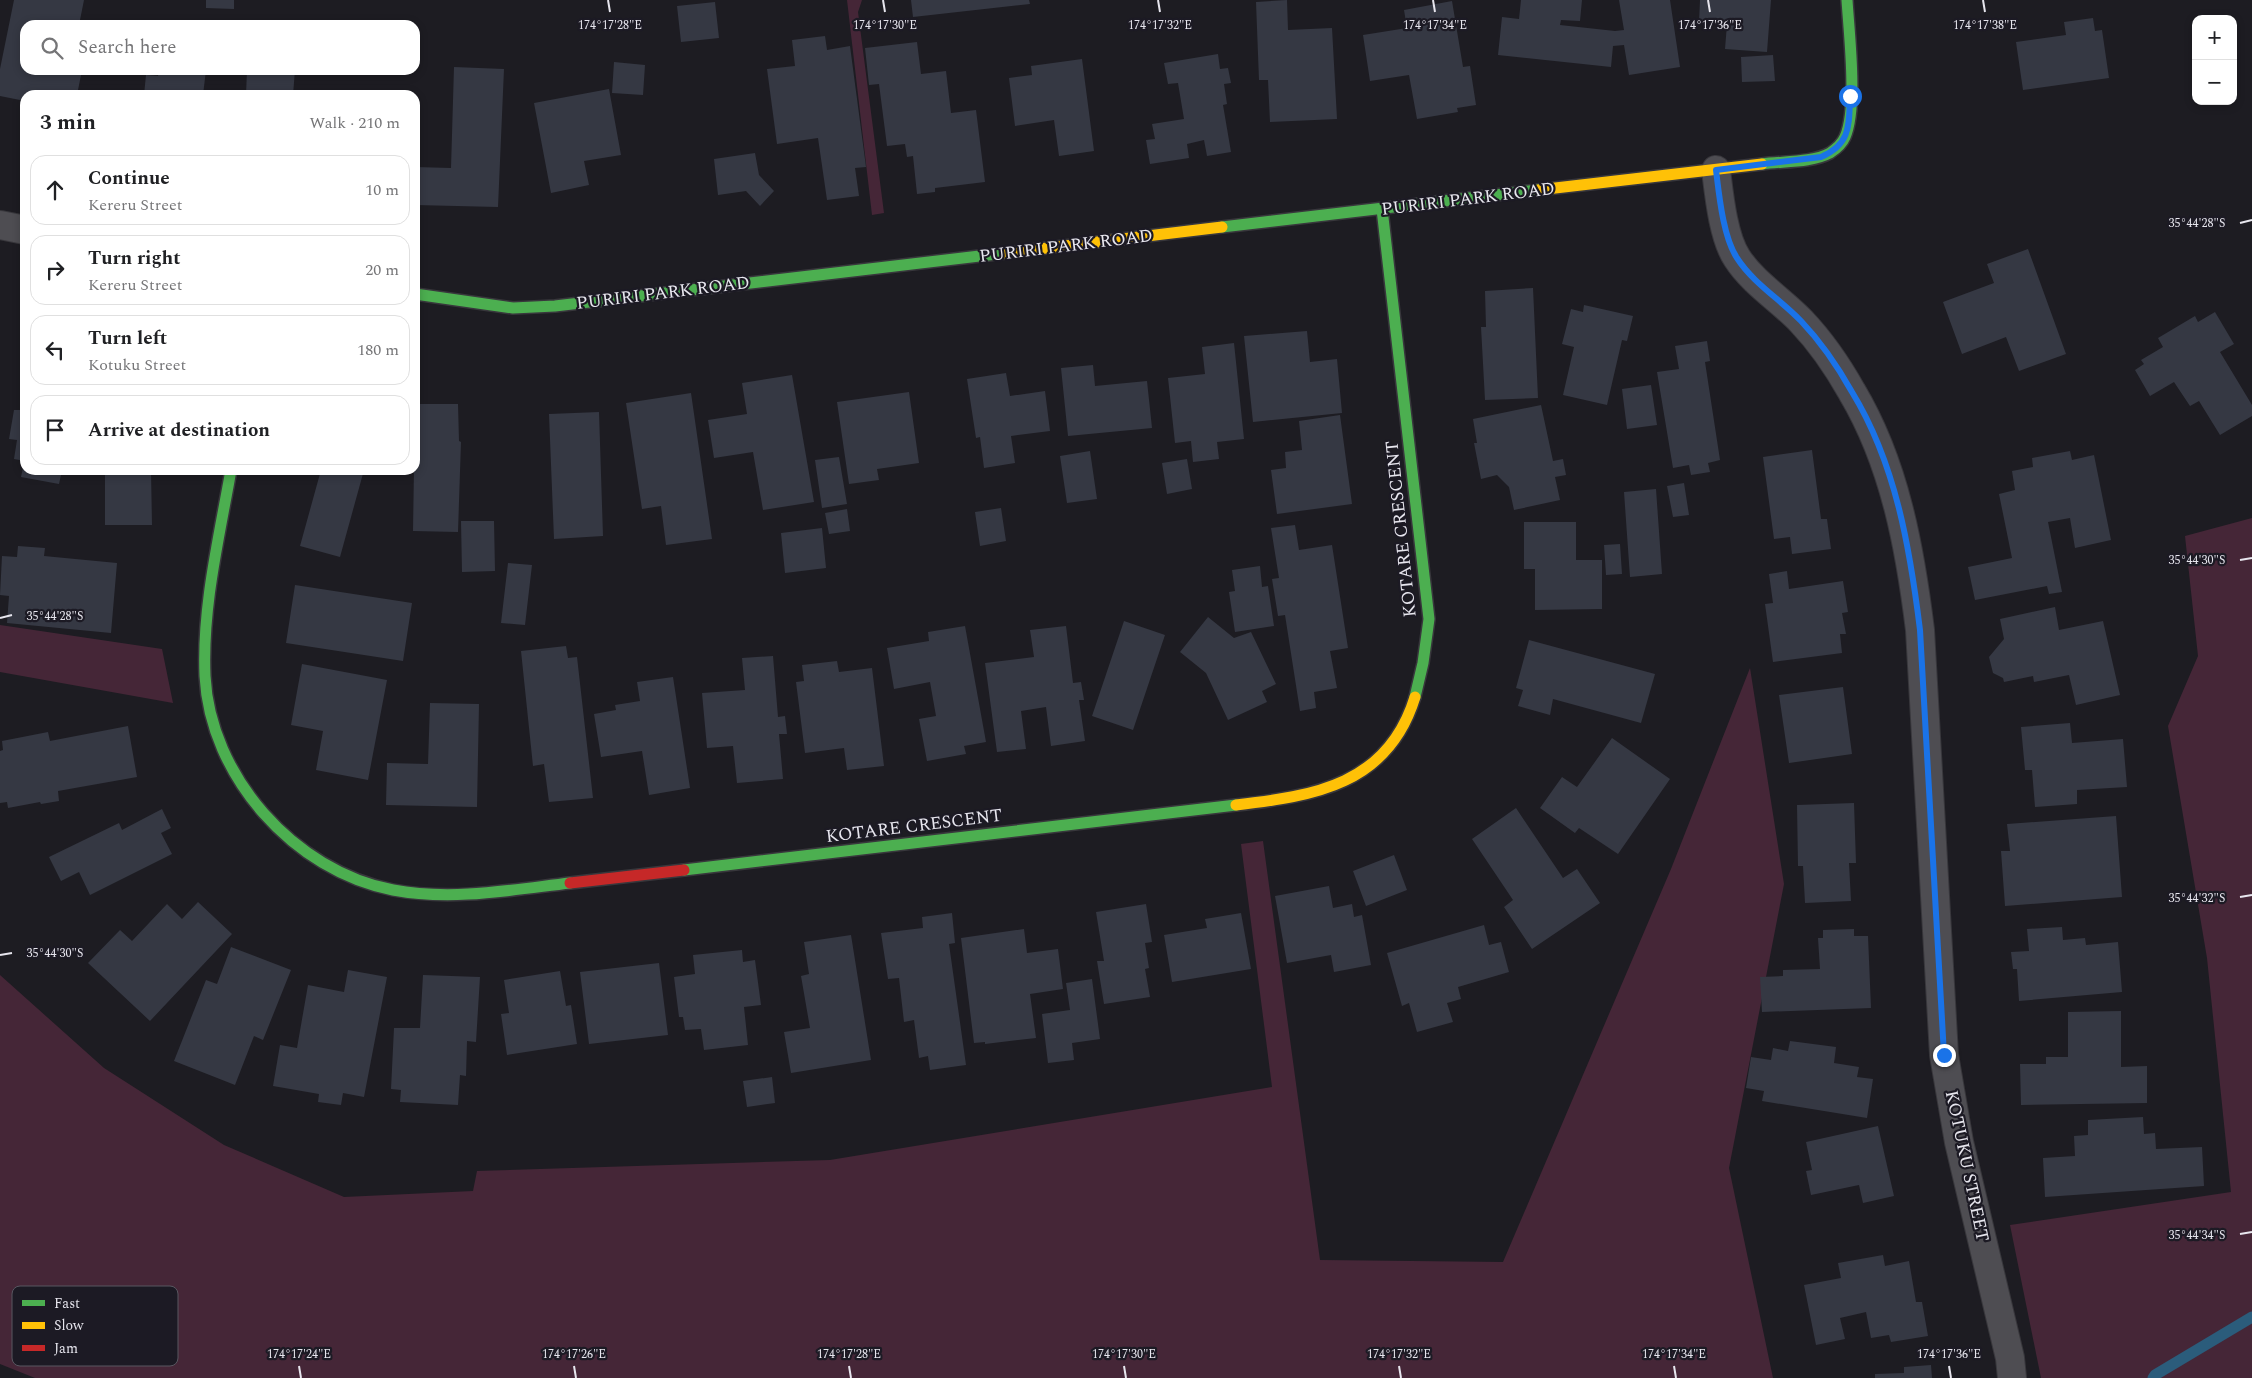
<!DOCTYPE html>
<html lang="en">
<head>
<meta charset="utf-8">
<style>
	:root { --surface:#fff; --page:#f2f2f2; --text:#202124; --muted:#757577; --line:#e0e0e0 }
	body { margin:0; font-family:Spectral,serif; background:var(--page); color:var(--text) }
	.controls { position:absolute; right:15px; top:15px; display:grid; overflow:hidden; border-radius:10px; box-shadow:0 2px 8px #0003 }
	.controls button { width:45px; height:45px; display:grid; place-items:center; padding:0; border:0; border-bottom:1px solid var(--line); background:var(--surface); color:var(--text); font:25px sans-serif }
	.stop { position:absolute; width:15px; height:15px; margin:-11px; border:4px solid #1a73e8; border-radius:50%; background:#fff }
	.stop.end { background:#1a73e8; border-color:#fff; box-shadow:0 1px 5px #0008 }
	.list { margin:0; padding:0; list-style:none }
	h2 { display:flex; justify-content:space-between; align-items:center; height:65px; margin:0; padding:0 20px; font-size:21px }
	h2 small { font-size:16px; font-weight:400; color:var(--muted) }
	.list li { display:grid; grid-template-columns:32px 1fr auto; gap:15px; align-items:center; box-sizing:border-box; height:70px; margin:0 10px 10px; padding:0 10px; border:1px solid var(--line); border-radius:15px }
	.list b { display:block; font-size:19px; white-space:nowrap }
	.list p { margin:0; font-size:16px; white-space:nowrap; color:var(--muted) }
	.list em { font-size:16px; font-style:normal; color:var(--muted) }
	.icon { flex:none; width:28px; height:28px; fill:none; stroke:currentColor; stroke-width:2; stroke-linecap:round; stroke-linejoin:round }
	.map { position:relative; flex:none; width:2252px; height:1378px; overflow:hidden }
	.search { position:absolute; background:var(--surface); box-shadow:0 2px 8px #0003; left:20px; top:20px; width:400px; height:55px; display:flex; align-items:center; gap:12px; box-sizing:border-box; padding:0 18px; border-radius:15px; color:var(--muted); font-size:19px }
	.panel { position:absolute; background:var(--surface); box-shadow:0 2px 8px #0003; left:20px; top:90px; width:400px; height:385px; border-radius:15px }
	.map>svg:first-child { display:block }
	.green { fill:#452637 }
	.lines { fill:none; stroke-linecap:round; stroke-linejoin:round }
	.stream { stroke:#2b5c7b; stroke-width:11 }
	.building { fill:#353843 }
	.street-casing { stroke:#38373c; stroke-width:30 }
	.fast-casing { stroke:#38373c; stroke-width:14 }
	.slow-casing { stroke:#38373c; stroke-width:14 }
	.jam-casing { stroke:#38373c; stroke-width:14 }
	.street { stroke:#4e4d52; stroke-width:28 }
	.fast { stroke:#4caf50; stroke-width:11 }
	.slow { stroke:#ffc107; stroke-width:11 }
	.jam { stroke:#c62828; stroke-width:11 }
	.route { stroke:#1a73e8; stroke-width:6 }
	.ticks { fill:none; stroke:#e7e6ee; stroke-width:2 }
	.labels { text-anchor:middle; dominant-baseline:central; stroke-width:4.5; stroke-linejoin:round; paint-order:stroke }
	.street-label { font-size:18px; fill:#e7e6ee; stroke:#1c1a24 }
	.key { fill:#1c1a24; stroke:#595761; stroke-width:1 }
	.key-label { font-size:14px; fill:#e7e6ee }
	.ticks-label { font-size:12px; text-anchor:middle; fill:#e7e6ee; stroke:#1c1a24; stroke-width:4.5; stroke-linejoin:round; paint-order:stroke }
</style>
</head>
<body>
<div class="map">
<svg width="2252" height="1378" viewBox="0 0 2252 1378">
	<rect width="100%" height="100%" fill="#1d1c22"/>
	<path class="green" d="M847,0H862L858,12L884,213L872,215Z
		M2252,518V1378H2041L2010,1225L2231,1192L2207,958L2168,726L2198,656L2185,536Z
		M0,625L162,649L173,703L0,672Z
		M1750,668L1784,884L1729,1168L1773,1378H35L0,1364V975L104,1068L224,1145L344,1197L473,1191L477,1171L830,1160L1272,1087L1241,844L1263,841L1320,1260L1503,1262L1671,869Z"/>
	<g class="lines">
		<path class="stream" d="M2153,1378L2155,1375L2252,1317"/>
	</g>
	<path class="building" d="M14,0H84L79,25H25V70H82L77,95H25V101L0,96V69Z
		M206,0H234V9L206,8Z
		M911,0H1029L1030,4L913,17Z
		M1287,0L1288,30L1332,28L1337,119L1270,122L1268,80H1259L1256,2Z
		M1521,0H1582L1580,21L1561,20L1560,25L1615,31L1624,30L1619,0H1670L1680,67L1629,75L1624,45L1613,46L1611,67L1498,55L1502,17L1519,19Z
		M1700,0H1771L1767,52L1725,49L1727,24L1699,22Z
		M1452,1L1463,67L1470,66L1476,105L1457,108L1458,112L1417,119L1409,75L1370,81L1363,35L1407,28L1404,10Z
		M715,2L719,38L681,42L677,6Z
		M2093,18L2095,31L2102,30L2109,78L2023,90L2016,42L2066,35L2064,22Z
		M825,36L827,50L850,46L866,167L855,168L859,196L827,200L818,138L777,144L767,69L795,66L792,40Z
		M917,42L921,74L946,71L951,113L976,110L985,182L935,188V192L917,194L913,156L907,157L905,144L887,146L879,84L869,85L865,48Z
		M1218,54L1220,69L1228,68L1231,83L1224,84L1227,104L1223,105L1231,152L1207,156L1204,140L1187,144L1189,158L1150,164L1146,140L1155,139L1152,124L1184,119L1178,83L1168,84L1164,63Z
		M1773,55L1775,81L1742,82L1741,57Z
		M1082,59L1094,151L1059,156L1054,120L1015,126L1009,78L1032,75L1031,66Z
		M614,62L645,65L643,95L612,93Z
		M454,67L504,69L498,207L415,205V167L451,168Z
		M159,70H206L203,95H144L146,75L158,76Z
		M247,70H295L293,95H246Z
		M609,89L621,155L584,161L589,185L551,193L534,103Z
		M755,153L759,175L774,191L760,206L746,191L718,195L714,159Z
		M2028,249L2066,354L2019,371L2006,337L1962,354L1943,302L1994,283L1987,264Z
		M1533,288L1538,398L1485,400L1481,327H1486L1485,291Z
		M1584,305L1633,316L1627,341L1622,340L1607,405L1563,395L1574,347L1562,344L1571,309L1583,312Z
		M2215,312L2234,344L2220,352L2252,405V416L2220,435L2199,401L2190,406L2174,382L2150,396L2135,370L2144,364L2141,360L2163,347L2158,338L2195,316L2198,322Z
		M1307,331L1310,362L1337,359L1342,413L1253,422L1244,336Z
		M1707,341L1710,361L1705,362L1720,460L1708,463L1710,472L1691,475L1689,465L1673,468L1657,372L1679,369L1675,346Z
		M1234,343L1244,439L1217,442L1219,459L1193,462L1191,441L1175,443L1168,378L1205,374L1202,347Z
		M1093,365L1095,386L1147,381L1152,428L1068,436L1061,368Z
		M1006,373L1010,396L1045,391L1050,431L1011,436L1015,463L984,468L980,437L976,438L967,379Z
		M792,375L814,502L763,510L753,452L714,458L708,420L747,414L742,383Z
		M1651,385L1657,425L1627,429L1622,389Z
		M24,391H25V461L14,459L17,440L9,439L14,410H21Z
		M909,392L919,463L877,469L879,480L849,484L837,402Z
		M691,393L712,539L666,545L661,506L642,509L626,403Z
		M415,404H458L459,441L461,442L458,532L413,531Z
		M1541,405L1553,461L1563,459L1566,475L1555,477L1560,500L1514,510L1509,487L1497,475L1481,479L1474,443H1477L1473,419Z
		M599,412L603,536L554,539L549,414Z
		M1340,415L1352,504L1277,514L1271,470L1286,468L1285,452L1302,450L1299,421Z
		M1812,450L1821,519H1827L1831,549L1792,554L1790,537L1774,539L1763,457Z
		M1090,451L1097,499L1067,503L1060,456Z
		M2070,451L2072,460L2094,455L2111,540L2075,548L2070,518L2048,522L2062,592L2049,594L2047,586L1975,600L1968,567L2012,558L1999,494L2015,490L2012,471L2033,467L2032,458Z
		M839,457L847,504L822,508L815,460Z
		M1187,459L1192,489L1167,494L1162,463Z
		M24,463L25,470H62L59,484L21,477Z
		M105,470H151L152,525H105Z
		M321,470H364L340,557L300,546Z
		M1684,483L1689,515L1673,517L1667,486Z
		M1656,489L1662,574L1630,577L1624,492Z
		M1001,508L1006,541L980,546L975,512Z
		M847,509L850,531L829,534L825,513Z
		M461,521H494L495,571L462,572Z
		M1524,522H1576V560H1602V609L1535,610V569H1524Z
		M1295,525L1299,550L1332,545L1348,648L1330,651L1337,688L1314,692L1316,708L1300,711L1285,615L1278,616L1272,579L1279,578L1271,528Z
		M822,528L826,568L785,573L781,533Z
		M1620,544L1622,574L1606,575L1604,545Z
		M18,546L45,548L44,556L117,563L111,633L7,623L9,596L0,595L2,556L17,557Z
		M508,563L532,565L525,625L501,623Z
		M1260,566L1262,587L1268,586L1274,626L1235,632L1229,592L1235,591L1232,570Z
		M1787,571L1789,589L1843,581L1848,612L1842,613L1846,634H1840L1842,653L1773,662L1765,604L1773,603L1769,574Z
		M295,585L412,603L403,661L286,643Z
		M2055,607L2059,630L2103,621L2120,695L2076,705L2069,675L2034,682L2033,676L2004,682L2003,678L1993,673L1989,657L2004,639L2000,619Z
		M1208,617L1234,638L1251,632L1276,684L1262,691L1267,702L1228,720L1206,673L1180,652Z
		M1124,621L1165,635L1133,730L1092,716Z
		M965,626L986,742L964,746L966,754L927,761L919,719L936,716L930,682L894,689L887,648L929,641L928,632Z
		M1066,626L1073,683L1081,682L1084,700H1079L1085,741L1051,746L1046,707L1021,711L1026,749L997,752L985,663L1034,657L1030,630Z
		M1529,640L1655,674L1641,723L1553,699L1550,715L1518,706L1523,690L1516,688Z
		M566,646L568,658L577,657L593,798L549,802L544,764L533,766L521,651Z
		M773,656L778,717L785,716L787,734H779L783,779L737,783L733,746L707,748L702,693L745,690L742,658Z
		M837,661L839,672L872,668L884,766L847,770L844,748L805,753L796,682L804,681L802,665Z
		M302,664L387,680L368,780L316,770L323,731L291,725Z
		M673,677L690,788L649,795L642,751L601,757L594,714L616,710L615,705L640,701L637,682Z
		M1843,687L1852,754L1789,763L1779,695Z
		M430,703L479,704L477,807L386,805L387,763L428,764Z
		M2070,723L2072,743L2123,739L2127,787L2077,790V804L2035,807L2032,770H2025L2021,727Z
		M128,726L137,777L58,791L59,801L41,804L40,802L8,808L7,802L0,803V751L3,750L2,741L48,732L50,741Z
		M1612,738L1670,779L1618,854L1579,828L1575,833L1540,808L1562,777L1577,787Z
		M1854,803L1856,863H1849L1851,901L1805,903L1803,866H1798L1797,805Z
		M1516,808L1563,878L1577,869L1600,903L1532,949L1504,907L1513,900L1472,839Z
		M162,809L171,828L161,833L172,854L90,895L79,872L61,881L49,857L119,823L122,830Z
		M2116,816L2122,897L2005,906L2001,851H2010L2007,824Z
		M1394,855L1407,890L1366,906L1353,871Z
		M1329,886L1333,908L1352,904L1354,917L1362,915L1371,965L1334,972L1331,955L1287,963L1275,896Z
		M198,902L232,934L150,1021L88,963L120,930L132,941L167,904L182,919Z
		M1146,904L1152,942L1145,943L1149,968L1145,969L1150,997L1104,1004L1097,961H1104L1096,912Z
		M952,913L955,943L949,944L966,1065L930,1070L928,1056L919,1058L914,1020L904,1022L899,978L888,979L881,933L923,928L922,917Z
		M1241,913L1251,969L1172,982L1164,935L1207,928L1205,919Z
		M1484,925L1489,945L1501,942L1509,972L1458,987L1461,999L1447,1003L1453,1022L1417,1032L1409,1003L1402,1006L1387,953Z
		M2062,927L2063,940L2085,938L2086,945L2118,942L2122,992L2019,1001L2017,969H2013L2011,952L2029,951L2027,929Z
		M1024,929L1027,953L1058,949L1063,989L1030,994L1036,1038L985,1044V1042L974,1043L961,938Z
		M1854,929V936H1868L1871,1008L1762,1012L1760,977L1783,976V970L1820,969L1818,938H1823V930Z
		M851,935L871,1060L791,1073L784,1032L810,1028L801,976L809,974L804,942Z
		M231,947L291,970L263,1040L254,1036L235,1085L174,1061L206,980L217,984Z
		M742,950L743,962L755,960L761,1005L744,1007L748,1045L704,1050L701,1029L685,1030L683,1017H679L674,977L695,974L693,955Z
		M659,963L668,1035L589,1044L580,972Z
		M348,970L387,977L364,1097L343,1093L341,1105L318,1102L319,1094L273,1086L280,1045L297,1048L308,985L344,992Z
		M560,971L566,1006L571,1005L577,1044L507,1055L501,1014L509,1013L504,980Z
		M423,975L480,977L476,1042L467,1041L466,1076L460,1075L458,1105L400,1102L401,1090L391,1089L394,1028H420Z
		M1092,979L1100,1039L1072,1043L1074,1060L1048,1063L1042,1014L1070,1010L1066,983Z
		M2121,1011V1067L2147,1066V1103L2021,1105L2020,1064H2046V1057H2068V1012Z
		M1790,1041L1836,1047L1834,1063L1859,1067L1857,1077L1873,1079L1867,1118L1762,1101L1764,1091L1746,1088L1751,1057L1771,1060L1773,1048L1788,1051Z
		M772,1077L775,1103L747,1107L743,1081Z
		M2143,1117L2144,1134L2155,1133L2156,1149L2202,1147L2204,1186L2045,1197L2043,1158L2075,1156L2074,1136L2088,1135V1120Z
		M1878,1126L1894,1196L1863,1203L1859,1185L1811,1195L1806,1171L1812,1170L1806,1142Z
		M1883,1255L1885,1266L1909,1261L1916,1302H1922L1928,1336L1891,1342L1889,1335L1871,1338L1866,1312L1840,1318L1845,1339L1816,1345L1804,1285L1841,1278L1838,1263Z
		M1931,1365L1932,1378H1875V1374L1904,1373V1367Z"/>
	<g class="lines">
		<g class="street-casing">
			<path id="street" d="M1716,170C1719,194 1723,237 1737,258C1753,283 1781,300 1801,321C1821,342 1838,367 1852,392C1895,464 1910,549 1920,630L1944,1055L1959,1142L2010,1358L2012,1378
				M0,225L25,230"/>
		</g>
		<g class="fast-casing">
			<path id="fast" d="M1762,164C1783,161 1811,163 1830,153C1836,149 1842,144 1845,137C1858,108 1849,33 1847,0
				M1382,209L1429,619L1423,663L1415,697
				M1222,227L1538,190
				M415,294L513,308L555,306L1005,253
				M231,470C219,538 202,607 205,676C210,776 294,871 393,890C452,901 511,890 570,883
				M684,870L1236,805"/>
		</g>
		<g class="slow-casing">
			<path id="slow" d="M1538,190L1762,164
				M1005,253L1222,227
				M1236,805C1314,796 1388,785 1415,697"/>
		</g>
		<g class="jam-casing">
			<path id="jam" d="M570,883L684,870"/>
		</g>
		<use href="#street" class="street"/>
		<use href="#fast" class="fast"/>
		<use href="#slow" class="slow"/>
		<use href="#jam" class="jam"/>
	</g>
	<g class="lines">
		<path class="route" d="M1850,96C1849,125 1851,144 1821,157L1716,170C1719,194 1723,237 1737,258C1753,283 1781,300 1801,321C1821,342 1838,367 1852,392C1896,464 1910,549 1920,630L1944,1055"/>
	</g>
	<path class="ticks" d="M608,0L610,12M883,0L885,12M1158,0L1160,12M1433,0L1435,12M1708,0L1710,12M1983,0L1985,12M2240,223L2252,220M2240,560L2252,558M0,618L12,615M2240,897L2252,895M0,955L12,953M2240,1234L2252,1232M299,1366L301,1378M574,1366L576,1378M849,1366L851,1378M1124,1366L1126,1378M1399,1366L1401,1378M1674,1366L1676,1378M1949,1366L1951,1378"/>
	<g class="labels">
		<g class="street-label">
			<text transform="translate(1468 199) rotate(-7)">PURIRI PARK ROAD</text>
			<text transform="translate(1066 246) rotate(-7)">PURIRI PARK ROAD</text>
			<text transform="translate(663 293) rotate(-7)">PURIRI PARK ROAD</text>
			<text transform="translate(1401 529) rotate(-96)">KOTARE CRESCENT</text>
			<text transform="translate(914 826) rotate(-7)">KOTARE CRESCENT</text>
			<text transform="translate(1967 1166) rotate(78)">KOTUKU STREET</text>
		</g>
	</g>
	<rect x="12" y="1286" width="166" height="80" rx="8" class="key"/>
	<rect x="22" y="1300" width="23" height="6" fill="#4caf50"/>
	<rect x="22" y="1322" width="23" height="7" fill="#ffc107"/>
	<rect x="22" y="1345" width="23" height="6" fill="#c62828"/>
	<g class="key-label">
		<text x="54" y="1308">Fast</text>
		<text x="54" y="1330">Slow</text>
		<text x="54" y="1353">Jam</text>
	</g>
	<g class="ticks-label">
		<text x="610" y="29">174°17'28"E</text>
		<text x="885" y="29">174°17'30"E</text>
		<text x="1160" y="29">174°17'32"E</text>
		<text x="1435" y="29">174°17'34"E</text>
		<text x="1710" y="29">174°17'36"E</text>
		<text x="1985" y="29">174°17'38"E</text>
		<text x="2197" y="227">35°44'28"S</text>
		<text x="2197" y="564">35°44'30"S</text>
		<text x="55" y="620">35°44'28"S</text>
		<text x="2197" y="902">35°44'32"S</text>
		<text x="55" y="957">35°44'30"S</text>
		<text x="2197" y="1239">35°44'34"S</text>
		<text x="299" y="1358">174°17'24"E</text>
		<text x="574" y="1358">174°17'26"E</text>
		<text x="849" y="1358">174°17'28"E</text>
		<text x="1124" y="1358">174°17'30"E</text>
		<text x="1399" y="1358">174°17'32"E</text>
		<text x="1674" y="1358">174°17'34"E</text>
		<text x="1949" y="1358">174°17'36"E</text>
	</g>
</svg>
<div class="controls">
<button>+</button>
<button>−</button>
</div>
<div class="stop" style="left:1850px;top:96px"></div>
<div class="stop end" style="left:1944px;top:1055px"></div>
<div class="search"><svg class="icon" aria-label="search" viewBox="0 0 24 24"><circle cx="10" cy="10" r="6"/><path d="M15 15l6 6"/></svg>Search here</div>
<section class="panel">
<h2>3 min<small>Walk · 210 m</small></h2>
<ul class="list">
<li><svg class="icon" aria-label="ahead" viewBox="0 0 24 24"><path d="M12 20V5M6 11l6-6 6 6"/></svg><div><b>Continue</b><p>Kereru Street</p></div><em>10 m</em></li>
<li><svg class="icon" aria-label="right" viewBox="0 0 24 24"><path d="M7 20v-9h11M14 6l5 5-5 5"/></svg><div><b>Turn right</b><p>Kereru Street</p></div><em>20 m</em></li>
<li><svg class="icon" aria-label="left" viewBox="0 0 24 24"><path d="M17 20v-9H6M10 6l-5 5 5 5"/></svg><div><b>Turn left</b><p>Kotuku Street</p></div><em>180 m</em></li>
<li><svg class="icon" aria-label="arrive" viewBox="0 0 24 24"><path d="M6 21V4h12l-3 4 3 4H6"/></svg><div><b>Arrive at destination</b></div></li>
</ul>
</section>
</div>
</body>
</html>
